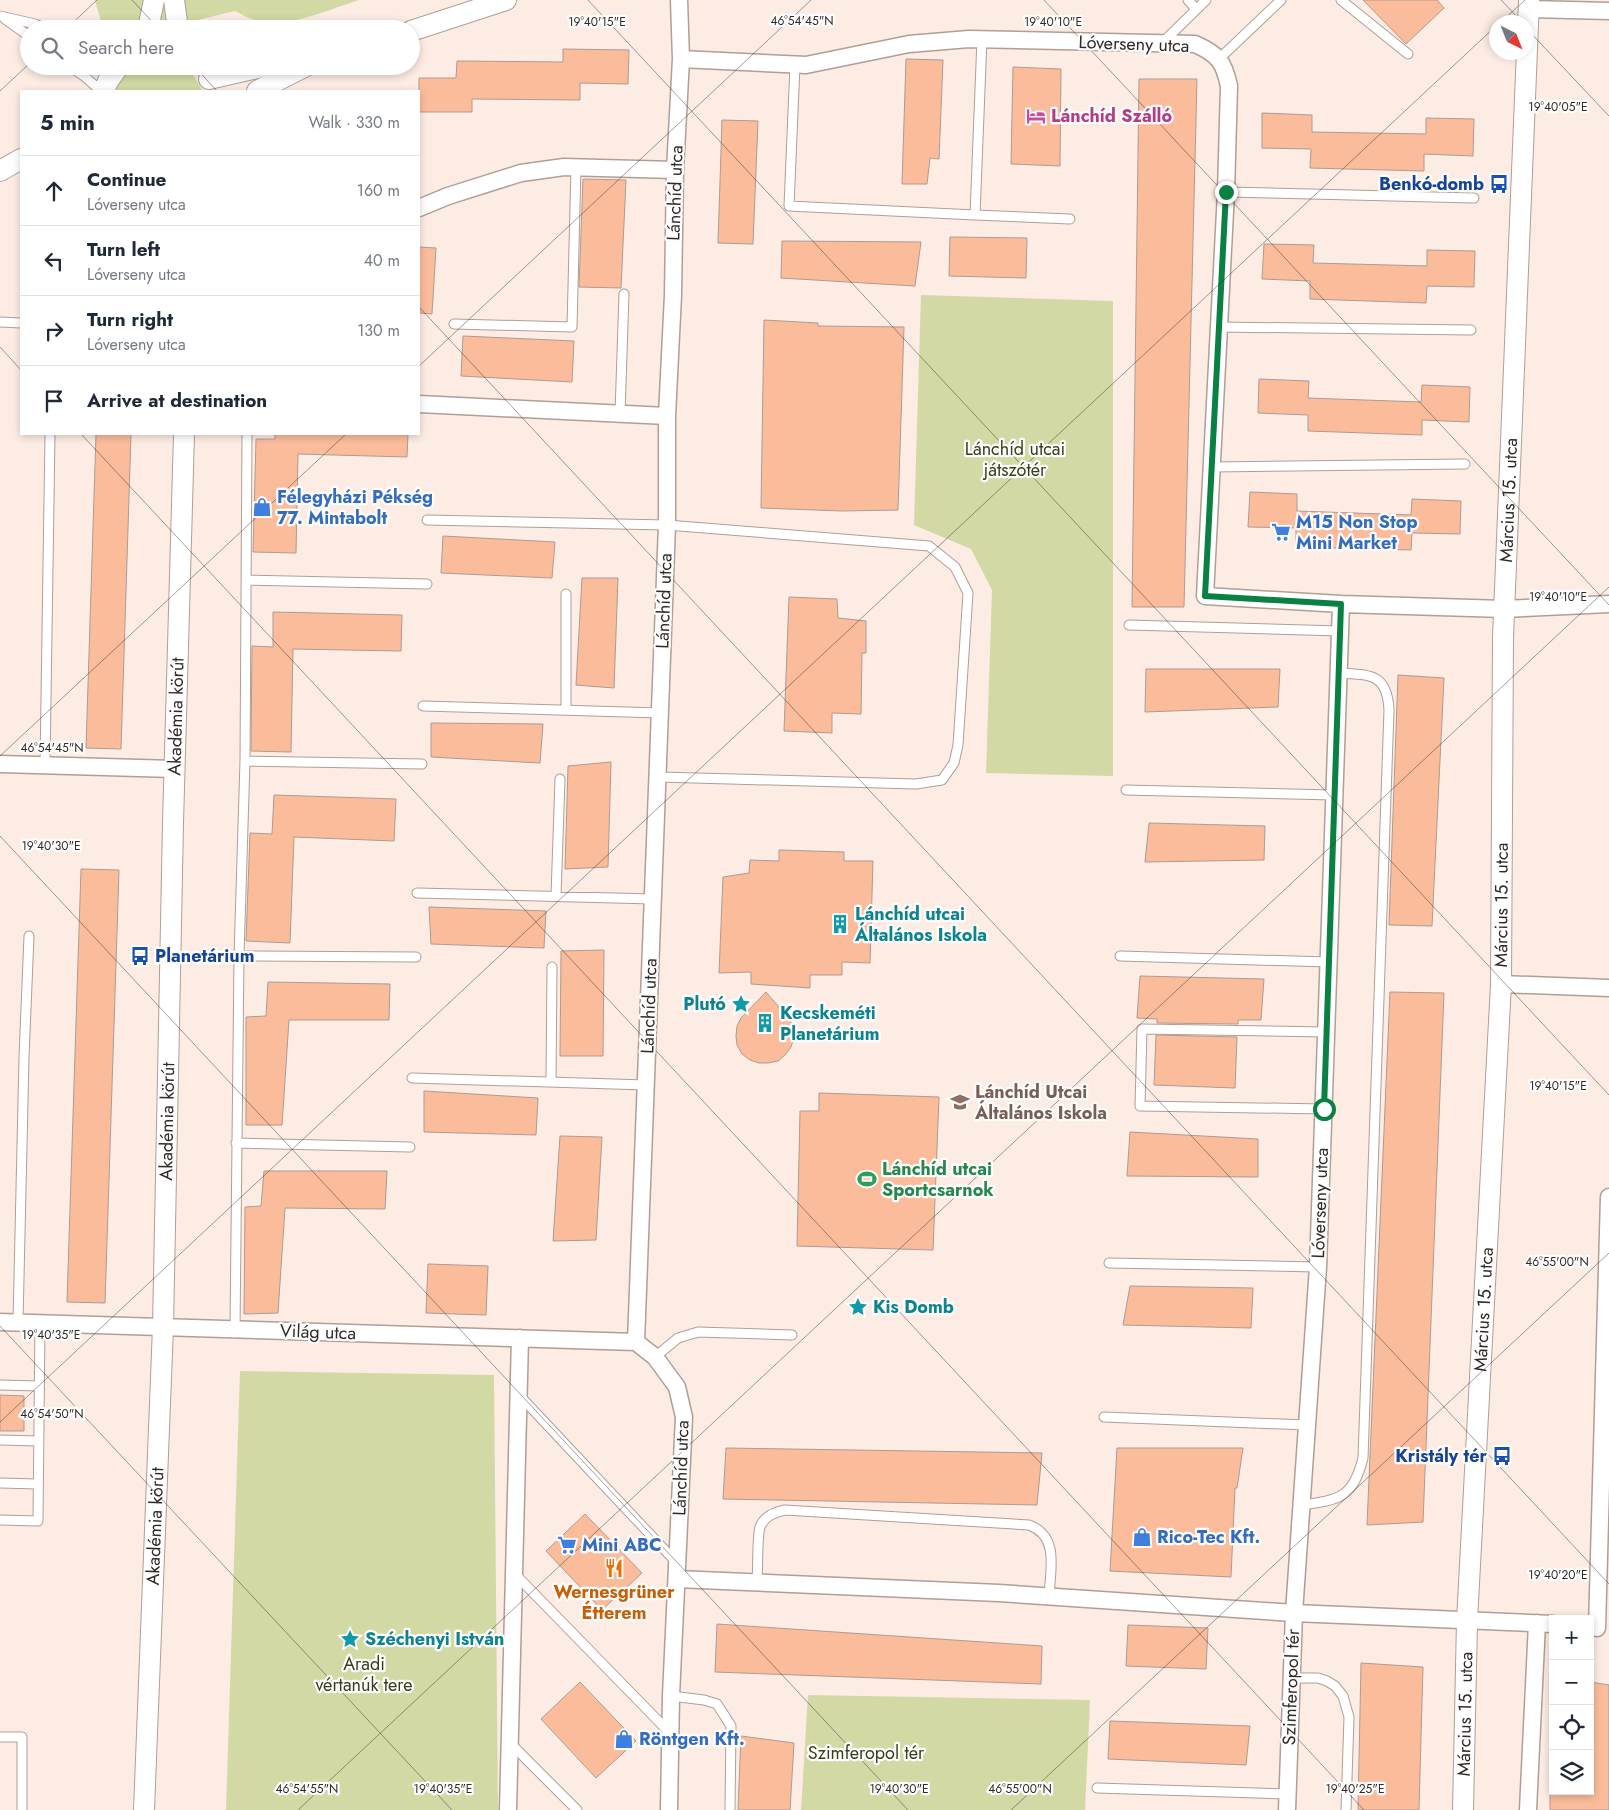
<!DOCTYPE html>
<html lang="en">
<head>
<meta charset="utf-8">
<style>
	:root { --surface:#fff; --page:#f2f2f3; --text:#1f2937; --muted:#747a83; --line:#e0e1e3 }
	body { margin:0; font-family:Jost,sans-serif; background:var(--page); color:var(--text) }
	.controls { position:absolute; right:15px; bottom:15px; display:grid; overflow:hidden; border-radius:0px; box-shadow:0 2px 8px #0003 }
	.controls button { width:45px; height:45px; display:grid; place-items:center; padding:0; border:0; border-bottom:1px solid var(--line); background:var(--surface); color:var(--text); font:25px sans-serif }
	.compass { position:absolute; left:1489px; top:15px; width:45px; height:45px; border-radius:50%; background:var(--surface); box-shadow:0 2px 8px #0003; rotate:137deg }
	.stop { position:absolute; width:15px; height:15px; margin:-11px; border:4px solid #0b8043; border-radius:50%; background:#fff }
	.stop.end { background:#0b8043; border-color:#fff; box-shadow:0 1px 5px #0008 }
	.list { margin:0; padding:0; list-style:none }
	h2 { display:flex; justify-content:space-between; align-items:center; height:65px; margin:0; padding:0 20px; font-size:21px }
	h2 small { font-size:16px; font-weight:400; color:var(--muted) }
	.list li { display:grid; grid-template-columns:32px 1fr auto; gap:15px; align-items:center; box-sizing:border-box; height:70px; padding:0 20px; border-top:1px solid var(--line) }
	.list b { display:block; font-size:19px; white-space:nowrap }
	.list p { margin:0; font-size:16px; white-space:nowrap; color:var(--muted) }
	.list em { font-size:16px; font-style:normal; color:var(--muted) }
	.icon { flex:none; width:28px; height:28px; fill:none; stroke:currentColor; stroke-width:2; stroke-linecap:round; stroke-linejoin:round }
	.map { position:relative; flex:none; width:1609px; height:1810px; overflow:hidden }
	.search { position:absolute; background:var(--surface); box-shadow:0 2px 8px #0003; left:20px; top:20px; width:400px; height:55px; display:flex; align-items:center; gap:12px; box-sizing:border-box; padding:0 18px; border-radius:28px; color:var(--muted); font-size:19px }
	.panel { position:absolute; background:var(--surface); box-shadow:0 2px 8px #0003; left:20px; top:90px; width:400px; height:345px; border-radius:0px }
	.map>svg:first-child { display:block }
	.green { fill:#d2d9a4 }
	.building { fill:#fbbc9c; stroke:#ae9b92 }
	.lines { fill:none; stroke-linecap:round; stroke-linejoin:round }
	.service-casing { stroke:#b19e95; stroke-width:11 }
	.minor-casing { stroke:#b19e95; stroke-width:19 }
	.tertiary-casing { stroke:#b19e95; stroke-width:22 }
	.service { stroke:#fff; stroke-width:9 }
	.minor { stroke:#fff; stroke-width:16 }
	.tertiary { stroke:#fff; stroke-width:20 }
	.route { stroke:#0b8043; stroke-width:6 }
	.ticks { fill:none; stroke:#302925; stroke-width:1; stroke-opacity:0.45 }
	.labels { text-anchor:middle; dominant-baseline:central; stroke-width:4.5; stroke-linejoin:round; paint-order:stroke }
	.street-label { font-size:18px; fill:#302925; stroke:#fdfdfd }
	.hotel-label { font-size:18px; font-weight:bold; fill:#b23c85; stroke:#fdfdfd; text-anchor:start }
	.transit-label { font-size:18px; font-weight:bold; fill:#164399; stroke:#fdfdfd; text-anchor:end }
	.park-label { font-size:18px; fill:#393d1a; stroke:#fdfdfd }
	.shop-label { font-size:18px; font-weight:bold; fill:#366cbe; stroke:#fdfdfd; text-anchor:start }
	.culture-label { font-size:18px; font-weight:bold; fill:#0d838f; stroke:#fdfdfd; text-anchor:start }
	.education-label { font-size:18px; font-weight:bold; fill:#785e54; stroke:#fdfdfd; text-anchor:start }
	.leisure-label { font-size:18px; font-weight:bold; fill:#27864d; stroke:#fdfdfd; text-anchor:start }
	.food-label { font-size:18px; font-weight:bold; fill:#c56008; stroke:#fdfdfd }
	.ticks-label { font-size:12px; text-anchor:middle; fill:#302925; stroke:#fdfdfd; stroke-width:4.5; stroke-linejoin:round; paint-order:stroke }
</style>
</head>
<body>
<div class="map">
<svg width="1609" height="1810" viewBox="0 0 1609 1810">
	<rect width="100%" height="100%" fill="#fcece4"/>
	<path class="green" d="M95,0H359C334,8 296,24 271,23C258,23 246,17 235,11L160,29H103Z
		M133,66C142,66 175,64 182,67C192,70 198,82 202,91H112L121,75Z
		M921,295L1113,301V776L986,773L992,590L971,549L914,525Z
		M240,1371L494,1375L498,1810H226Z
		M808,1695L1090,1700L1085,1810H801Z"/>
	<path class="building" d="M1363,0H1437L1444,8L1406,44Z
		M563,49L629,50L628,84L580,83V100L472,99V112H419V78H456L457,61L563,62Z
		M906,59L943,60L939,159L930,158L927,184H902Z
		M1013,67L1061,69L1060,166L1011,164Z
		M1139,79H1197L1184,607H1132Z
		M1262,113L1312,115V132L1426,134V118L1474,119L1473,156L1424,154V171L1310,168L1311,149L1262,148Z
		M722,120L758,121L753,244L718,243Z
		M583,179L626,180L621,288L579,287Z
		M950,237L1027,238L1026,278L949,276Z
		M782,241L921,242L915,286L781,278Z
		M1264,244L1314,245L1313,263L1427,266V250L1475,251L1474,287L1427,286L1426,303L1310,299V281L1262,279Z
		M419,247L436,248L432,314L419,313Z
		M764,320L818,323V326L904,327L898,510L842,511L761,508Z
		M463,336L574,341L572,382L461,376Z
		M1259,379L1309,381L1308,398L1421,402L1422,385L1470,387L1469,422L1422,420V435L1308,431V415L1258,413Z
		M96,434H131L121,749L86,748Z
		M275,434H408L407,457L298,454L296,553L253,552L256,439H275Z
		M1250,492L1297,494V511L1411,515L1412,499L1461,501L1460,534L1412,533L1411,550L1296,547V528L1248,527Z
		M443,536L555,542L552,578L441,573Z
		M582,578H618L614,688L576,685Z
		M789,597L837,599L838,618L866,621V653H862L861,714L832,713V733L784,731Z
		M273,612L402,615L401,651L293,649L291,752L251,751L252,646L273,647Z
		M1146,669H1280L1278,707L1145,712Z
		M1398,675L1444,678L1432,926L1389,925Z
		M431,723L543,724L540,763L431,757Z
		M611,762L608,867L565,869L568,766Z
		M274,795L396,799L394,841L294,837L290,943L246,941L250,833L272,834Z
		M1149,823L1265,826L1264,860L1145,862Z
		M779,850L844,852V861H873L870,963L842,962V975H810V988L751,984V972L719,973L723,877L749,873L750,860L779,861Z
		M81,869L119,870L105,1303L67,1302Z
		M429,907L546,911L544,948L431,944Z
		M604,950L603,1056H560L561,951Z
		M1140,976L1264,979L1261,1020H1238V1024L1157,1023V1019L1137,1018Z
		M268,982L390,984L389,1020H289L282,1125H246V1017L266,1016Z
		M766,992L790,1020L793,1028L794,1038L791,1047L785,1055L778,1061L768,1063H759L750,1060L742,1054L737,1045L736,1036L737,1026L741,1018Z
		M1390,992L1444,993L1423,1522L1367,1525Z
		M1156,1035L1237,1037L1235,1088L1154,1085Z
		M424,1091L538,1098L536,1135L424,1132Z
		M819,1093L939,1097L933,1250L797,1246L800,1111H819Z
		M1130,1132L1258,1139V1177L1127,1176Z
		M560,1136L602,1137L596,1240L553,1241Z
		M264,1171H387L385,1209L285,1208L278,1313L244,1314L245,1207L261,1206Z
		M428,1264L488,1266L486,1315L426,1313Z
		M1130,1286L1253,1288L1251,1328L1123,1325Z
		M0,1395L24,1396V1431H0Z
		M726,1448L1042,1453L1037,1505L723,1499Z
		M1117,1448H1243L1237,1488H1235L1231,1577L1110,1571Z
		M585,1514L642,1573L602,1610L546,1551Z
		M717,1624L1042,1646L1041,1684L715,1672Z
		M1128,1625L1208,1628L1206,1669L1126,1666Z
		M1361,1663L1423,1667L1419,1810H1358Z
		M580,1682L636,1741L596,1778L541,1719Z
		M1590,1682L1609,1685V1810H1550V1791H1590Z
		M1110,1721L1250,1726L1246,1765L1108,1759Z
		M741,1736L794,1743L790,1810H738Z"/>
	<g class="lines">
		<g class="service-casing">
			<path id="service" d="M1188,0L1196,9
				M1341,0L1408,54
				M0,16L35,24L45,29
				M5,19L29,36
				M1161,44L1206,0
				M1219,59L1281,0
				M795,65L789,206L975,215L982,39
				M69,66L84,76L101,91
				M1226,192L1474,198
				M975,215L1070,219
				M0,322L21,323
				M454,324L572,327L576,167
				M1218,327L1471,330
				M620,413L624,294
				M1211,467L1465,464
				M427,520L667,525L929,546L955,567L968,593L958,745L954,763L942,780L916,784L658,777
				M246,580L427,584
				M1129,625L1340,631
				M423,706L660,713
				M566,710V594
				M245,761L422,764
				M45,765L50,434
				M1126,790L1333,795
				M417,893L653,899
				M556,896L560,779
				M239,956L416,957
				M1120,956L1328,962
				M412,1078L646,1085
				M551,1082L552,967
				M1324,1109L1140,1106L1142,1029L1326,1032
				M236,1143L410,1147
				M1109,1263L1318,1267
				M18,1322L24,1057L29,936
				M235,1329L239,956L245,761L247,434
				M655,1357L678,1338L698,1332L792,1335
				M0,1385L39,1386
				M519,1395L677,1563
				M1104,1417L1306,1425
				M0,1440L39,1441
				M0,1483L38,1484
				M1302,1505C1339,1500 1353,1498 1363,1458L1389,710C1387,672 1369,675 1338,673
				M0,1520L38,1521L40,1323
				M515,1574L670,1733
				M757,1583C758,1571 757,1536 760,1527C764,1516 775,1512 785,1510L1029,1525C1060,1536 1050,1571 1049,1597
				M1291,1678H1318L1327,1681L1335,1686L1343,1696L1349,1717L1346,1810
				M671,1696L704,1700L717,1704L731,1726L730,1810
				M0,1737H22V1810
				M510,1743L577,1810
				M1097,1788L1288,1794"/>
		</g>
		<g class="minor-casing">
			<path id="minor" d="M1529,9L1609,11
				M681,59L806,65L909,44L969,39L1195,44C1218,54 1224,62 1229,86L1226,192L1205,596L1341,604L1318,1267L1294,1613L1287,1810
				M419,208L448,196L521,173L564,167L675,170
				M419,404L667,416
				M1341,604L1504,609L1609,604
				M0,764L174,769
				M1501,984L1609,988
				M0,1322L636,1342
				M636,1342L667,525V416L673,295L675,170L681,59L679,0
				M636,1342L655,1357L677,1387L684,1417L671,1696L669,1810
				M677,1579L999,1593L1294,1613L1553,1624
				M1597,1628L1609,1197
				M508,1810L520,1338
				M1528,1810L1537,1623"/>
		</g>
		<g class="tertiary-casing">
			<g id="tertiary">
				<path d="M174,0L178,29"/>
				<path d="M148,29L154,0"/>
				<path d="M411,31L506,0"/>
				<path d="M209,79L266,66"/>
				<path d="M104,91L108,81L119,66"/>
				<path d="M257,91L306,66"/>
				<path d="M0,171L21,159"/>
				<path id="s1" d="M144,1810L163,1327L173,823L184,434"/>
				<path id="s2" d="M1463,1810L1467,1621L1501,984L1503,638L1529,0"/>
			</g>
		</g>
		<use href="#service" class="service"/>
		<use href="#minor" class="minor"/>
		<use href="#tertiary" class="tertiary"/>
	</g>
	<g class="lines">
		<path class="route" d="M1226,192L1205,596L1341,604L1324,1109"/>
	</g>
	<path class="ticks" d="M132,0L159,29M588,0L1609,1095M1044,0L1609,605M1501,0L1522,22M1501,22L1525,0M1526,28L1609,116M66,29L97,0M194,66L217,91M0,91L29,64M419,307L1609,1584M0,347L21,370M419,366L811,0M81,434L1364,1810M0,756L346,434M0,836L908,1810M0,1326L452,1810M0,1422L1496,26M298,1810L1609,587M1011,1810L1609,1253"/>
	<defs>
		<g id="hotel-bare" transform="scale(1.5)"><path d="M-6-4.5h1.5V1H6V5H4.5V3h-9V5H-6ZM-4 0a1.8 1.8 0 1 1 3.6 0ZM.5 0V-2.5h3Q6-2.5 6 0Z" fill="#d1479c" stroke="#fdfdfd" stroke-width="2.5" paint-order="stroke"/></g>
		<g id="bus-bare" transform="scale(1.5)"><path d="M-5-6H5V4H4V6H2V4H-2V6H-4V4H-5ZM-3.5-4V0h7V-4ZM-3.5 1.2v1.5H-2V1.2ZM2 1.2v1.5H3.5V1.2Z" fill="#1a4fb4" stroke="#fdfdfd" stroke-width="2.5" paint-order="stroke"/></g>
		<g id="shop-bare" transform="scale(1.5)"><path d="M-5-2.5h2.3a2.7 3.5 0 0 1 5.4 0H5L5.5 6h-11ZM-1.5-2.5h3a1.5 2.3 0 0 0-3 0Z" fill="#3f7fe0" stroke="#fdfdfd" stroke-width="2.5" paint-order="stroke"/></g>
		<g id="supermarket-bare" transform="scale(1.5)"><path d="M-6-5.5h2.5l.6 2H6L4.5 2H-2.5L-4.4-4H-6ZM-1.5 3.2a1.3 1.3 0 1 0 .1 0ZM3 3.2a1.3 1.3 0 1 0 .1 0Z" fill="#3f7fe0" stroke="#fdfdfd" stroke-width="2.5" paint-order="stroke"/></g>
		<g id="building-bare" transform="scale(1.5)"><path d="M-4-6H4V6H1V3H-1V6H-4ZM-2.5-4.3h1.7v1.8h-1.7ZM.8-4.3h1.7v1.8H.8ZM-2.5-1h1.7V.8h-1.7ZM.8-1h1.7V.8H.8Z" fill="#0f9aa8" stroke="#fdfdfd" stroke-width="2.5" paint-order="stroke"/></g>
		<g id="sight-bare" transform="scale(1.5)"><path d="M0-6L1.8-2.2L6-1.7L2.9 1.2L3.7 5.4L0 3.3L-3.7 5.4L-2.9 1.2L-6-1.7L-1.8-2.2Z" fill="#0f9aa8" stroke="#fdfdfd" stroke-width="2.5" paint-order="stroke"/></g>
		<g id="school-bare" transform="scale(1.5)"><path d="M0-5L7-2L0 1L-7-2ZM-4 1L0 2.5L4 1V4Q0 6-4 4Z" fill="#8d6e63" stroke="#fdfdfd" stroke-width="2.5" paint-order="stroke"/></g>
		<g id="stadium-bare" transform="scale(1.5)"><path d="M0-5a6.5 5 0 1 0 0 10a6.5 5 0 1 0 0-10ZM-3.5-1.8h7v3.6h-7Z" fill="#2e9e5b" stroke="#fdfdfd" stroke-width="2.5" paint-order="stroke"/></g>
		<g id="restaurant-bare" transform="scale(1.5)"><path d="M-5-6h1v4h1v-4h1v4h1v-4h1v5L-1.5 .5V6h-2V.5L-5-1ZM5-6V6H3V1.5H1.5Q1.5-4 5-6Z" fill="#e8710a" stroke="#fdfdfd" stroke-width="2.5" paint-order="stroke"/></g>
	</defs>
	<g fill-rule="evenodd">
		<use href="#hotel-bare" x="1036" y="116"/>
		<use href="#bus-bare" x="1499" y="184"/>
		<use href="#shop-bare" x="262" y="507"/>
		<use href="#supermarket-bare" x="1281" y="532"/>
		<use href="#building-bare" x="840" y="924"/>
		<use href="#bus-bare" x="140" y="956"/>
		<use href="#sight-bare" x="741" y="1004"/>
		<use href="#building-bare" x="765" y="1023"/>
		<use href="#school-bare" x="960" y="1102"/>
		<use href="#stadium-bare" x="867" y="1179"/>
		<use href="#sight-bare" x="858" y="1307"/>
		<use href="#bus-bare" x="1502" y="1456"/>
		<use href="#shop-bare" x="1142" y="1537"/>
		<use href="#supermarket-bare" x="567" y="1545"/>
		<use href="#restaurant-bare" x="614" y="1568"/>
		<use href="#sight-bare" x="350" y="1639"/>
		<use href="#shop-bare" x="624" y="1739"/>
	</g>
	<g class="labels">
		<g class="street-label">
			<text transform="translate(1134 44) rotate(2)">Lóverseny utca</text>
			<text transform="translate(675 193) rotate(-88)">Lánchíd utca</text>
			<text stroke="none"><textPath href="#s2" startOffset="1311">Március 15. utca</textPath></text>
			<text transform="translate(664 601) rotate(-88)">Lánchíd utca</text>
			<text stroke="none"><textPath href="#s1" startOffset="1094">Akadémia körút</textPath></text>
			<text stroke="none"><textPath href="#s2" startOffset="906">Március 15. utca</textPath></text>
			<text transform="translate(649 1006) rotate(-88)">Lánchíd utca</text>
			<text stroke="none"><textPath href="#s1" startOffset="689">Akadémia körút</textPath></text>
			<text transform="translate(1320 1203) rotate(-88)">Lóverseny utca</text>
			<text stroke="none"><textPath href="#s2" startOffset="501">Március 15. utca</textPath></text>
			<text transform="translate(318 1332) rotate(2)">Világ utca</text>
			<text transform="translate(681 1468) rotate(-88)">Lánchíd utca</text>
			<text stroke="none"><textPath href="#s1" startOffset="284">Akadémia körút</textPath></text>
			<text transform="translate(1291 1687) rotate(-88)">Szimferopol tér</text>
			<text stroke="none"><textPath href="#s2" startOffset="96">Március 15. utca</textPath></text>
		</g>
		<g class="hotel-label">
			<text x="1051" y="116">Lánchíd Szálló</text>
		</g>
		<g class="transit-label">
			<text x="1484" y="184">Benkó-domb</text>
			<text x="155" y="956" text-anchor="start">Planetárium</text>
			<text x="1487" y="1456">Kristály tér</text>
		</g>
		<g class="park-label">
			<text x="1015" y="449">Lánchíd utcai<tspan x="1015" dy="21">játszótér</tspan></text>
			<text x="364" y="1664">Aradi<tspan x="364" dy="21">vértanúk tere</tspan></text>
			<text x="866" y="1753">Szimferopol tér</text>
		</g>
		<g class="shop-label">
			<text x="277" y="497">Félegyházi Pékség<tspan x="277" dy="21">77. Mintabolt</tspan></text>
			<text x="1296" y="522">M15 Non Stop<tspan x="1296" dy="21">Mini Market</tspan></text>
			<text x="1157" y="1537">Rico-Tec Kft.</text>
			<text x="582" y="1545">Mini ABC</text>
			<text x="639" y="1739">Röntgen Kft.</text>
		</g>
		<g class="culture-label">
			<text x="855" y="914">Lánchíd utcai<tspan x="855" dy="21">Általános Iskola</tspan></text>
			<text x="726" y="1004" text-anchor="end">Plutó</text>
			<text x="780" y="1013">Kecskeméti<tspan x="780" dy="21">Planetárium</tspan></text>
			<text x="873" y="1307">Kis Domb</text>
			<text x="365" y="1639">Széchenyi István</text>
		</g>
		<g class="education-label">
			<text x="975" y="1092">Lánchíd Utcai<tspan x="975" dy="21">Általános Iskola</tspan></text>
		</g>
		<g class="leisure-label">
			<text x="882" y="1169">Lánchíd utcai<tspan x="882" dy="21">Sportcsarnok</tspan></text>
		</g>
		<g class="food-label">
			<text x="614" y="1592">Wernesgrüner<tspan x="614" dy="21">Étterem</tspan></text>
		</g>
	</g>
	<g class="ticks-label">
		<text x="802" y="25">46°54'45"N</text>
		<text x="1053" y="26">19°40'10"E</text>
		<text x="597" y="26">19°40'15"E</text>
		<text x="1558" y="111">19°40'05"E</text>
		<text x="1558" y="601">19°40'10"E</text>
		<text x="52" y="752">46°54'45"N</text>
		<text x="51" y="850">19°40'30"E</text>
		<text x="1558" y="1090">19°40'15"E</text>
		<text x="1557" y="1266">46°55'00"N</text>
		<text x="51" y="1339">19°40'35"E</text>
		<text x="52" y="1418">46°54'50"N</text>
		<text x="1558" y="1579">19°40'20"E</text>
		<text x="443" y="1793">19°40'35"E</text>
		<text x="899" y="1793">19°40'30"E</text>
		<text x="1355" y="1793">19°40'25"E</text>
		<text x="307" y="1793">46°54'55"N</text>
		<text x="1020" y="1793">46°55'00"N</text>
	</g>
</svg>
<div class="controls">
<button>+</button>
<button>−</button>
<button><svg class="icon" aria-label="locate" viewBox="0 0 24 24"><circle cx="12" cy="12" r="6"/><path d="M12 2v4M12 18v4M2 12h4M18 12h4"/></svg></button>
<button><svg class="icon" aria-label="layers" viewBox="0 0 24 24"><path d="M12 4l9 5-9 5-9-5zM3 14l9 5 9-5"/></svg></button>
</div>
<svg class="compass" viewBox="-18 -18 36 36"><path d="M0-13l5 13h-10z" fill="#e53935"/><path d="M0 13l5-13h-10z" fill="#747a83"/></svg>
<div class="stop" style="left:1324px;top:1109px"></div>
<div class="stop end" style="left:1226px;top:192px"></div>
<div class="search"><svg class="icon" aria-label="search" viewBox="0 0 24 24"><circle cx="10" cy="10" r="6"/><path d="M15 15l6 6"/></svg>Search here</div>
<section class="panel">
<h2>5 min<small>Walk · 330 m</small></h2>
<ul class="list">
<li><svg class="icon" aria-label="ahead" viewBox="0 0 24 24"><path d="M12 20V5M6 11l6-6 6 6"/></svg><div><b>Continue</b><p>Lóverseny utca</p></div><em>160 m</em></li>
<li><svg class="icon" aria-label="left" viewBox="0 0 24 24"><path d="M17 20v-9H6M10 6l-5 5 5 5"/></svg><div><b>Turn left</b><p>Lóverseny utca</p></div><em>40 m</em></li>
<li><svg class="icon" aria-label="right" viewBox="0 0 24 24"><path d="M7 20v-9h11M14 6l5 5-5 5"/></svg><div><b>Turn right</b><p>Lóverseny utca</p></div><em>130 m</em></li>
<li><svg class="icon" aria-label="arrive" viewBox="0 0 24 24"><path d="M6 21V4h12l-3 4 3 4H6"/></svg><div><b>Arrive at destination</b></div></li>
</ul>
</section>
</div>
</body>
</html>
